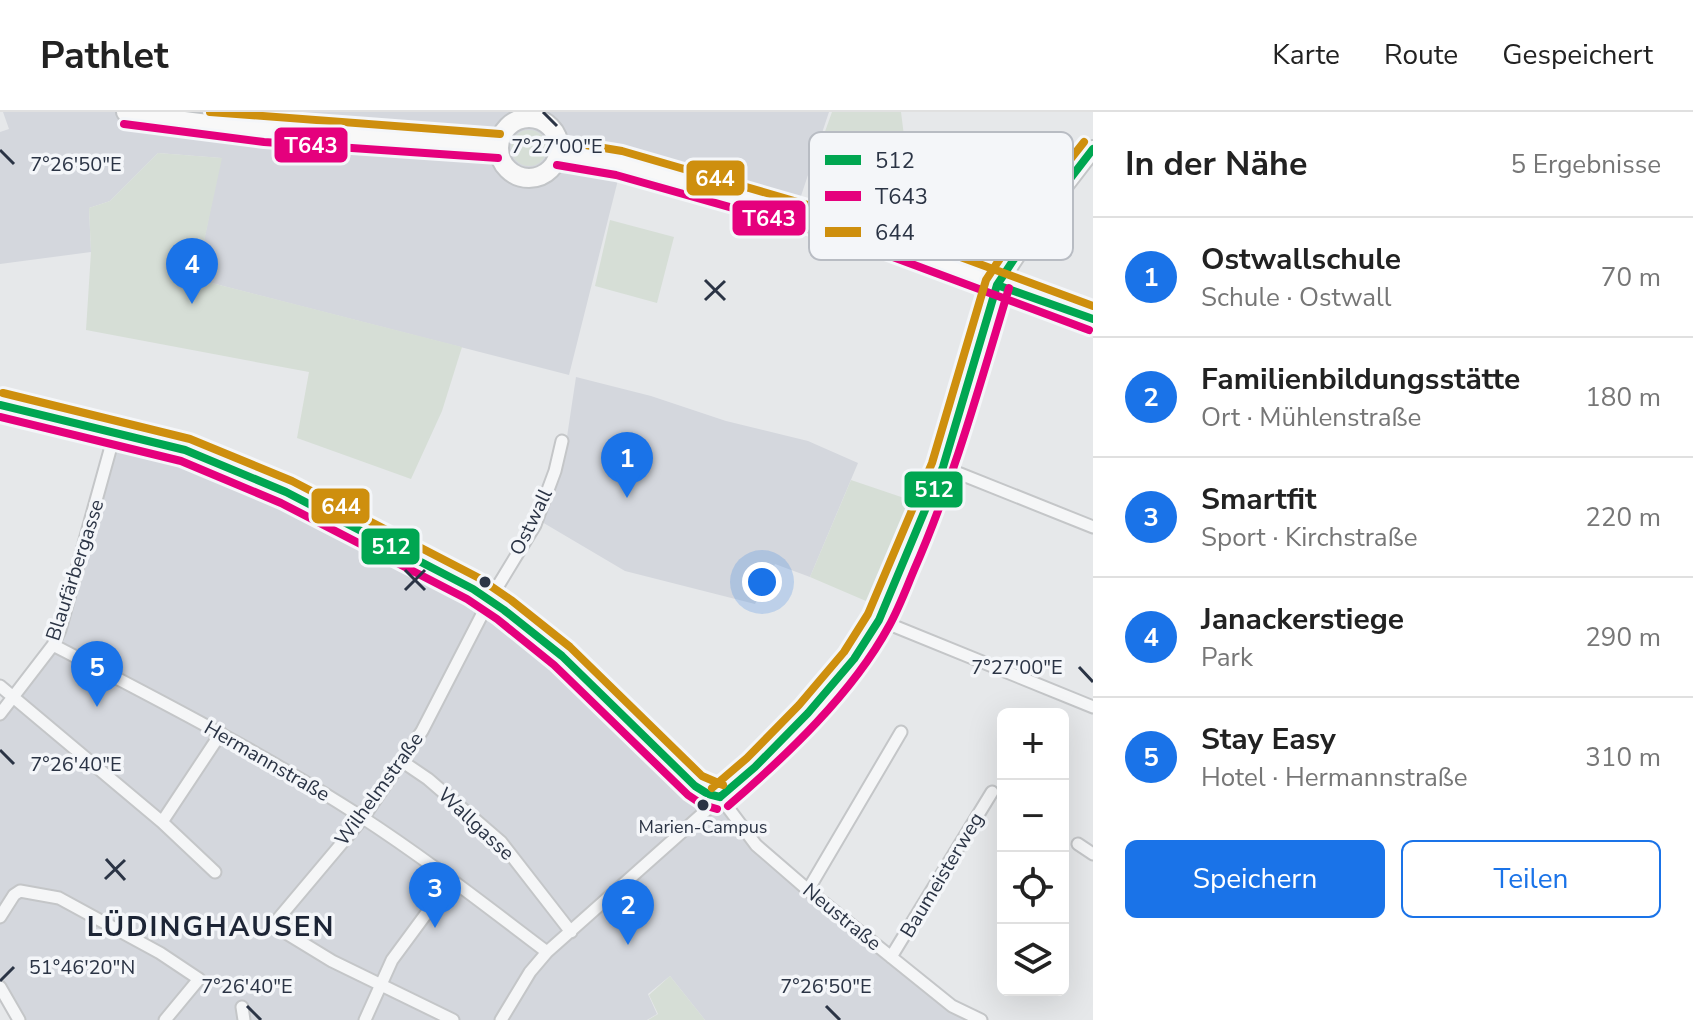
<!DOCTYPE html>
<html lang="de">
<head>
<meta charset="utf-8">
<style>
	:root { --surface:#fff; --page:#f2f2f2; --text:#222; --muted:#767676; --line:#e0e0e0; --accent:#1a73e8 }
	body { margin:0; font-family:"Nunito Sans",sans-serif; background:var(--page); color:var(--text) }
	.controls { position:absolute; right:24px; bottom:24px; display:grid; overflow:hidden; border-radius:12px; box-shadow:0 8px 32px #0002 }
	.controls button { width:72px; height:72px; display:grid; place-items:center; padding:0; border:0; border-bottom:2px solid var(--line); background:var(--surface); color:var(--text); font:40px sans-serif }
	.you { position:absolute; left:762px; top:470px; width:28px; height:28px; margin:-20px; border:6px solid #fff; border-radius:50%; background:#1a73e8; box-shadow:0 0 0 12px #1a73e833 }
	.badge { display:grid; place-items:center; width:52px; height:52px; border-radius:50%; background:var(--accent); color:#fff; font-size:26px; font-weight:700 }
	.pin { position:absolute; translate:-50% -66px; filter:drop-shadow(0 2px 4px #0008) }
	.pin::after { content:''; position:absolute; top:42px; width:28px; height:24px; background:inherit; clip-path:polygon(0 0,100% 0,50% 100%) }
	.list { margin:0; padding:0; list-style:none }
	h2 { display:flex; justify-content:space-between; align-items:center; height:104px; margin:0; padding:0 32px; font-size:34px }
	h2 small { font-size:26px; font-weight:400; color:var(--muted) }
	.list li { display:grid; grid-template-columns:52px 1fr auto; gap:24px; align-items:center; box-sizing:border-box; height:120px; padding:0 32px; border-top:2px solid var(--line) }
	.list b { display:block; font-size:30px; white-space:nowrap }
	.list p { margin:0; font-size:26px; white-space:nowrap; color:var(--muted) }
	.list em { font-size:26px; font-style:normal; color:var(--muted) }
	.actions { display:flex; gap:16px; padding:24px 32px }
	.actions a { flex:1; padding:18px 0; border:2px solid var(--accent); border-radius:12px; text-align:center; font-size:28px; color:var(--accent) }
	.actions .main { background:var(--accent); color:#fff }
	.icon { flex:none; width:44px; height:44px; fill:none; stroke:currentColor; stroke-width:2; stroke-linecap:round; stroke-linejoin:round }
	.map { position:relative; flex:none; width:1093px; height:908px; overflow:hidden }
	header { display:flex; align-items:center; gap:48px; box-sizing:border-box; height:112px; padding:0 40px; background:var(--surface); border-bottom:2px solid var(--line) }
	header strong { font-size:38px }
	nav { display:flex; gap:44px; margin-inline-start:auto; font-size:28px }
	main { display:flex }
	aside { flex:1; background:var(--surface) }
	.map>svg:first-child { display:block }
	.built { fill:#d4d7dd }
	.green { fill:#d6ded6 }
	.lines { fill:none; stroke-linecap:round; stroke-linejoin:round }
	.street-casing { stroke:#c4c6c8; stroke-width:15 }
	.secondary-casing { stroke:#c4c6c8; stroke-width:20 }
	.primary-casing { stroke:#c2c5c8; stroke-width:22 }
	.street { stroke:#f5f6f7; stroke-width:11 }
	.secondary { stroke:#f8f8f8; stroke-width:16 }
	.primary { stroke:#f8f8f8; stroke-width:18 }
	.bus-1-casing { stroke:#f4f6f9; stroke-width:14 }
	.bus-2-casing { stroke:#f4f6f9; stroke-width:14 }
	.bus-3-casing { stroke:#f4f6f9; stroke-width:14 }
	.bus-1 { stroke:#00a651; stroke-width:8 }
	.bus-2 { stroke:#e5007d; stroke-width:8 }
	.bus-3 { stroke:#ce8f0e; stroke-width:8 }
	.ticks { fill:none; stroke:#2b3445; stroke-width:3 }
	.bus-dot { fill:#2b3445; stroke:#f4f6f9; stroke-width:3 }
	.labels { text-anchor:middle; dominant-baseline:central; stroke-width:7; stroke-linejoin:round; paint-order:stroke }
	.bus-label { font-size:18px; fill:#2b3445; stroke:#f4f6f9 }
	.street-label { font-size:20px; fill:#2b3445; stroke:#f4f6f9 }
	.district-label { font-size:28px; font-weight:bold; letter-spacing:2px; fill:#1d2536; stroke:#f4f6f9 }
	.key { fill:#f4f6f9; stroke:#b8bcc3; stroke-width:2 }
	.key-label { font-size:22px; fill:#2b3445 }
	.ticks-label { font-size:20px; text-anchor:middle; fill:#2b3445; stroke:#f4f6f9; stroke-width:7; stroke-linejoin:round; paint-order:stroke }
	.line-badge { stroke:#f4f6f9; stroke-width:3 }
	.badge-label { font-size:22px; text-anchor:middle; font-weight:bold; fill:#fff }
</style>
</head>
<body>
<header>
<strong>Pathlet</strong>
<nav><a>Karte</a><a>Route</a><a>Gespeichert</a></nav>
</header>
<main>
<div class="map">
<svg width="1093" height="908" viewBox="0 0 1093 908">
	<rect width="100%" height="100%" fill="#e6e8ea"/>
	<path class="built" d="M3,0H829L797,96L623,48L569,263L196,167L221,46L158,41L110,89L89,96L91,140L0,152V20L9,17Z
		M576,265L651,284L726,309L808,329L858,351L810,465L775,452L755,492L625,459L542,410L562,358Z
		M115,318L286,379L490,489L558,543L694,675L720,686L755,735L975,908H705L670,864L648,882L657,902L647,908H20L0,872V608L16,590L54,532L65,478Z"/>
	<path class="green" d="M832,0H901L905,32L877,90L808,67Z
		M511 36a18 18 0 1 1 36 0a18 18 0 1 1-36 0Z
		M158,41L222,46L196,167L462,235L442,299L411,367L297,326L309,260L86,218L91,140L89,96L110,89Z
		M610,108L674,125L657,191L595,174Z
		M851,368L913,389L897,440L873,492L810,465Z
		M670,864L705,908H648L658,902L649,883Z"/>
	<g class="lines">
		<g class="street-casing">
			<path id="street" d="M535,6L538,0
				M0,293L185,338L286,380L473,477C558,529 624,606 695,674L708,682L720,685
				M943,355L1093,415
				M879,508L1093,595
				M53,533C157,587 262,641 360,704C425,746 486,794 547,840
				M0,574L162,710L215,760
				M0,602L53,533L60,518L115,320
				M403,650L428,667L501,730L571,820
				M720,685L756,733L808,778L952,894L981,908
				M162,710L221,621
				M1078,732L1093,742
				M808,778L901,620
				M0,805L14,783L20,779L59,786L160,841L199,867L165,908
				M891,845L992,680
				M0,875L19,908
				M242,895L244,908
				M365,908L392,848L451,768
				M453,908L332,849L273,813L363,706L422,619L490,487L535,413L555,359L562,329
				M501,908L530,860L547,840L755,655L808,601L854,547L882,501L927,400L943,355L997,173"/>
		</g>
		<g class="secondary-casing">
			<path id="secondary" d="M997,173L1049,94L1093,37"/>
		</g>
		<g class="primary-casing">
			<path id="primary" d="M126,0C249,22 374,24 499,34
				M499 36a30 30 0 1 1 60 0a30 30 0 1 1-60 0Z
				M559,41L619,51L821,109L878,127L1093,207"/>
		</g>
		<use href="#street" class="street"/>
		<use href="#secondary" class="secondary"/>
		<use href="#primary" class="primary"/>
		<g class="bus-1-casing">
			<path id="bus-1" d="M997,173L1093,207
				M0,293L185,338L286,380L473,477L504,498L562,544L695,674L708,682L720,685
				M720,685L755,655L808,601L854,547L879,508L943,355L997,173L1049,94L1093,37"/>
		</g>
		<g class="bus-2-casing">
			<path id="bus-2" d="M124,12L264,30L498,46
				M557,53L616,63L818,120L874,138L1089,218
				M0,305L181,349L281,391L467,487L497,507L554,553L688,683L703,693L717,697
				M728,694C786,644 852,582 889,514C899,496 906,477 914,458C954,367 980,272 1009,176"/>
		</g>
		<g class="bus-3-casing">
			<path id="bus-3" d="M210,0L500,22
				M561,29L622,39L825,98L882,116L1093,194
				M3,281L190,327L292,369L479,466L511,488L570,535L702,664L723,673
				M712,676L747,646L799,593L844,540L868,502L932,351L986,168L1039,87L1084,30"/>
		</g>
		<use href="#bus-1" class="bus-1"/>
		<use href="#bus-2" class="bus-2"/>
		<use href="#bus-3" class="bus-3"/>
	</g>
	<path class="ticks" d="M543,0L557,14M0,38L14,52M705,168L725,188M705,188L725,169M405,458L425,478M405,478L425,458M1079,555L1093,570M0,638L14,652M106,747L125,768M105,767L125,748M0,869L14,855M247,894L261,908M826,894L840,908"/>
	<g class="bus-dot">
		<circle cx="485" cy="470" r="7"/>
		<circle cx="703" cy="693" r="7"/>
	</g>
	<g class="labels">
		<g class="bus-label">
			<text x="703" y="715">Marien-Campus</text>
		</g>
		<g class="street-label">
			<text transform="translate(531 410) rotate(-64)">Ostwall</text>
			<text transform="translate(75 458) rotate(-72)">Blaufärbergasse</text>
			<text transform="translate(267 649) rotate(30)">Hermannstraße</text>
			<text transform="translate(379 677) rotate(-54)">Wilhelmstraße</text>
			<text transform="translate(476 712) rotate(43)">Wallgasse</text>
			<text transform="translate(942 763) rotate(-59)">Baumeisterweg</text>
			<text transform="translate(842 805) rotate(39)">Neustraße</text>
		</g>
		<g class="district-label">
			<text x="211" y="815">LÜDINGHAUSEN</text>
		</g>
	</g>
	<rect x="809" y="20" width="264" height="128" rx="12" class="key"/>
	<rect x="825" y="43" width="36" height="10" fill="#00a651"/>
	<rect x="825" y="79" width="36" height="10" fill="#e5007d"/>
	<rect x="825" y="115" width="36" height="10" fill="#ce8f0e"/>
	<g class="key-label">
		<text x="875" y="56">512</text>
		<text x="875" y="92">T643</text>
		<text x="875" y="128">644</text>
	</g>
	<g class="ticks-label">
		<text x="557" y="41">7°27'00"E</text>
		<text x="76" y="59">7°26'50"E</text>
		<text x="1017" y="562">7°27'00"E</text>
		<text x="76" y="659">7°26'40"E</text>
		<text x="82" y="862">51°46'20"N</text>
		<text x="247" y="881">7°26'40"E</text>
		<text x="826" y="881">7°26'50"E</text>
	</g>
	<g class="line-badge">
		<rect x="273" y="14" width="76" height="38" rx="8" fill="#e5007d"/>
		<rect x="685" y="47" width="61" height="38" rx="8" fill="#ce8f0e"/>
		<rect x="731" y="87" width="76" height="38" rx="8" fill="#e5007d"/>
		<rect x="903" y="358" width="61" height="39" rx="8" fill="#00a651"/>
		<rect x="310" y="375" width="61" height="38" rx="8" fill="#ce8f0e"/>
		<rect x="360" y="415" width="61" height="39" rx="8" fill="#00a651"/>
	</g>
	<g class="badge-label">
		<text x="311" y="41">T643</text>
		<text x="715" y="74">644</text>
		<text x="769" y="114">T643</text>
		<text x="934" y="385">512</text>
		<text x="341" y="402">644</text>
		<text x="391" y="442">512</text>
	</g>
</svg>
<div class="controls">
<button>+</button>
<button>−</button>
<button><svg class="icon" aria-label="locate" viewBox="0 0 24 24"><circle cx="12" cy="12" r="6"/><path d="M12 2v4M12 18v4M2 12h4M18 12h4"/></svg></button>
<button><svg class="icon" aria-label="layers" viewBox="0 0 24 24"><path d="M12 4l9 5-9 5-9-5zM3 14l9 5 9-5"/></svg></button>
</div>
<div class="you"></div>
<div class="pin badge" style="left:627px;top:386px">1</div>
<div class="pin badge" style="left:628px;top:833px">2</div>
<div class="pin badge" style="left:435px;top:816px">3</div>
<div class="pin badge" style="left:192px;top:192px">4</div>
<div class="pin badge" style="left:97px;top:595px">5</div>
</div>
<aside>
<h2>In der Nähe<small>5 Ergebnisse</small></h2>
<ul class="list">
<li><span class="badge">1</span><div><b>Ostwallschule</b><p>Schule · Ostwall</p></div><em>70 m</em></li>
<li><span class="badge">2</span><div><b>Familienbildungsstätte</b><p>Ort · Mühlenstraße</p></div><em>180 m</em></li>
<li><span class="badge">3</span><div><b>Smartfit</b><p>Sport · Kirchstraße</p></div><em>220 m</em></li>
<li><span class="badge">4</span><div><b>Janackerstiege</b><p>Park</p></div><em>290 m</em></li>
<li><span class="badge">5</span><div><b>Stay Easy</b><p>Hotel · Hermannstraße</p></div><em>310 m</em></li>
</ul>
<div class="actions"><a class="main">Speichern</a><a>Teilen</a></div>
</aside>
</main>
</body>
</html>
